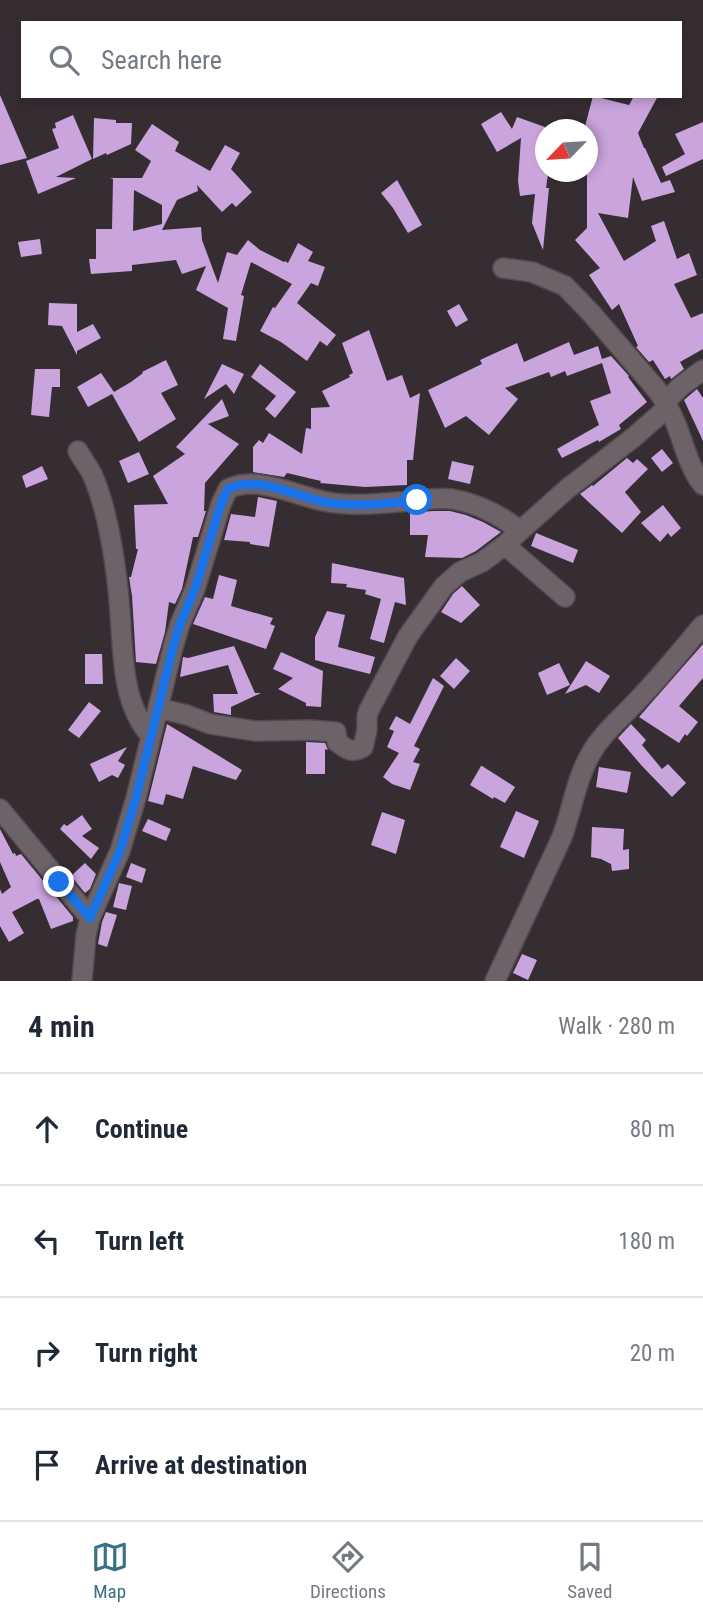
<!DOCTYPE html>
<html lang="en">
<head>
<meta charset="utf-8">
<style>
	:root { --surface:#fff; --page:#f6f6f7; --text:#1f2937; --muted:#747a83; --line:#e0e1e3; --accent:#397185 }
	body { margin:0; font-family:"Roboto Condensed",sans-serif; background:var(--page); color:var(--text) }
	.compass { position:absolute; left:535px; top:119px; width:63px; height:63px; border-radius:50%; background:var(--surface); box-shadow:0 4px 10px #0003; rotate:245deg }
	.stop { position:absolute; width:21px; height:21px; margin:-16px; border:5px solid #1a73e8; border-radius:50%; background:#fff }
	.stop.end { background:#1a73e8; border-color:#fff; box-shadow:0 2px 7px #0008 }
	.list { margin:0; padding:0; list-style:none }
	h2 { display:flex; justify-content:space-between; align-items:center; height:91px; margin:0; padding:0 28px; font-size:30px }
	h2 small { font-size:23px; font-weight:400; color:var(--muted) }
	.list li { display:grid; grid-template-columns:46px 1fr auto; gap:21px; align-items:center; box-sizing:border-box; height:112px; padding:0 28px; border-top:2px solid var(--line) }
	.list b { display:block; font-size:26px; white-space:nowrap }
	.list em { font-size:23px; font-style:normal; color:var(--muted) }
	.icon { flex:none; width:38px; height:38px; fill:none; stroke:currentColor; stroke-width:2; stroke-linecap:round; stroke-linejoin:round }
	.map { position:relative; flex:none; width:703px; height:981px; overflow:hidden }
	.search { position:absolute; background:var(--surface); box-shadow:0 4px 10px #0003; left:21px; right:21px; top:21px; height:77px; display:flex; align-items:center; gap:18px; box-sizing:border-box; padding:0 24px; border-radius:0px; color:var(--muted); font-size:26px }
	.sheet { height:539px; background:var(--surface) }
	nav { display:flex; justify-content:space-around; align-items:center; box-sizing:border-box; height:98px; border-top:2px solid var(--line); background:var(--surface); font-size:19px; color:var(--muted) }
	nav a { display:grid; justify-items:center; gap:4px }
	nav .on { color:var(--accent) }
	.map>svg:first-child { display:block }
	.building { fill:#c9a4dd; fill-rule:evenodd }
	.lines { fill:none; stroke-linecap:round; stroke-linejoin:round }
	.minor-casing { stroke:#524a50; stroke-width:22 }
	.minor { stroke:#6c6268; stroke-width:19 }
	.route { stroke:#1a73e8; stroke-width:9 }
</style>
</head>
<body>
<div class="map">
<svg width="703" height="981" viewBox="0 0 703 981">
	<rect width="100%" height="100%" fill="#362d33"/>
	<path class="building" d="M0,95L27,158L0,165Z
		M593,96L629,105L634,96H658L638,133L644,148H645L661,183L670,180L675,192L642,201L633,177L628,218L598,213L624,261L656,241L651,226L664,221L677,259L689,253L697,275L674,284L691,318L703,313V349L680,362L684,369L671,379L670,376L665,379L653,360L649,362L636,347L638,346L619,304L612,310L589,275L600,268L575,240L587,228V130H584Z
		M501,112L512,129L517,117L545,127V174H548L546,188H549L543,250L532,223L535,194L520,196L518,181L521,138L497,152L481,124Z
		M73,115L92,159L56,177L76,178L38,194L26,161L59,148L52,129L56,128L55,123Z
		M94,118L116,120V123H132L131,144L107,155L106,153L93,159Z
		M703,122V159L666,176L662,167L685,154L675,134Z
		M152,124L179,142L175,151L210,171L225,145L240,153L231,169L252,192L236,207L232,203L222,212L197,185L198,191L177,200L162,230L201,227L202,240L218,283L227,252L237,255L248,240L260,250L284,262L285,261L288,263L298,243L313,252L308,261L325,267L318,286L311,283L297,303L336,335L327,346L320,341L307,361L281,342L260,331L273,307L275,308L292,284L251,262L241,295L244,296L236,341L223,339L228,308L196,290L206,266L182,274L176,260L132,265V271L91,274L89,259H96V229H112L113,179L110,178H142L151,161L135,150ZM134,190L162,205V224L133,231Z
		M397,180L422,225L408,233L393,208L381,193Z
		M40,239L42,254L21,257L18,242Z
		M49,303L77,304V332L93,324L101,338L77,351V355L62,326L48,325Z
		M459,304L468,320L456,327L447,311Z
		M369,330L387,381L402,375L410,398L420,393L413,460H407V485L365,487L320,483L321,481L287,473L284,477L253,472V447L259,440L263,443L269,433L302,454L306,428L311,429V408L330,407L322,391L350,377L349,375L353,373L342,343Z
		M569,342L574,355L598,346L602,359L611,356L629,376L628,377L647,402L619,425L621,429L599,442L598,440L562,458L557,449L599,425L590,401L611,393L602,363L567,376L565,371L551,377L549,372L505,388L518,399L489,435L466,416L445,428L428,390L482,364L480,360L517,343L524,362Z
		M166,360L178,385L161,393L176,419L139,442L112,394L88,407L77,387L101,373L114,392L131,382L143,373L142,372Z
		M222,364L244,374L234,394L226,384L204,399Z
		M260,364L296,392L275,418L265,409L276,396L251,377Z
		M35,369H60V387H52L49,417L31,415Z
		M697,389L703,398V441L684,400Z
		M222,399L229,416L208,424L239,444L205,483L204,511H206L198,537H193L182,589L175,604L169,602L165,632L156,664L136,662L132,596L129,577H131L138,549H136L134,505L168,504L153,476L185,454L176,447Z
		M662,449L673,463L662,472L651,458Z
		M139,452L149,474L128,483L119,461Z
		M627,458L633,463L637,459L648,469L625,492L641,512L622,533L580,494L592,485L593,486Z
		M452,461L474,466L470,484L448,479Z
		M42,466L48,479L26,488L22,476Z
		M258,497L277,501L269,547L250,544V542L224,540L231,514L255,517Z
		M663,505L681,528L671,537L668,533L660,542L641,523Z
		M433,511H450L466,515L483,522L501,532L476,551L462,558L425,557L428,535H410V513Z
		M536,533L578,550L573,563L531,546Z
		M332,563L404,578L406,605L395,602L384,643L370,639L381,599L365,594L366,590L346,587L347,584L331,583Z
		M219,575L237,580L231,606L273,618L270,624L275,626L266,649L193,624L205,597L213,599Z
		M462,586L480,605L461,623L441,612L453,594Z
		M327,611L345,615L338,647L375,657L370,674L315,660V637Z
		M703,644V678L679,706L698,722L687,736L685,734L679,743L639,717Z
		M234,646L255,693H261L231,707V715L214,712L213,694H238L228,665L180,677L183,657L188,658Z
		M281,652L323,671L321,707L306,706V703L278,689L293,678L273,669Z
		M85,654H102L103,684H85Z
		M456,658L470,671L454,689L440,676Z
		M586,661L610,676L599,693L586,685L565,694Z
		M559,663L570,685L547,695L538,673Z
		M433,678L444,686L414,746L420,749L413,762L420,764L410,790L392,784L383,777L399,753L387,747L394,731L389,729L396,716L410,724Z
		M89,702L101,711L79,738L68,730Z
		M167,724L242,770L236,780L193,766L183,799L166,794L163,805L148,801Z
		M631,724L646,740L642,745L662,769L668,764L686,783L672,797L642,766L618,738Z
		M306,742L325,743L328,750L325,749V774H306Z
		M127,747L118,761L125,765L118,778L112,775L99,782L90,764Z
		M481,766H482L515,787L505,803L494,797L493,799L470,785Z
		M599,767L631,772L627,793L596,787Z
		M516,811L539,821L524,858L500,847Z
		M382,812L405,820L396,854L371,845Z
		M82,815L92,829L82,836L99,848L91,859L60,829L64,824L67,826Z
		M148,819L171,829L166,841L142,831Z
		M592,827L624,829L623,850L629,849V869L612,871L611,864L601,859L591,857Z
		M0,829L13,854L15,853L16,856L21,854L73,917V921L51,929L39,899H37L12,912L24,933L9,942L0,926V889L2,894L11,887L0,862Z
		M85,863L96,874L90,889L85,893L71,876Z
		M131,863L146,869L142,883L126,877Z
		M119,883L132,886L126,910L113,907Z
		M106,912L117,915L107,947L98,944L102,922Z
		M522,954L537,960L528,980L513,973Z"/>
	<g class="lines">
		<g class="minor-casing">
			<path id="minor" d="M503,268L532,272L565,286L591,313L657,390C665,401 671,412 676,424C684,444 689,468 703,485
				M665,402L681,386L703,370
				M78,451C82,459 88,466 92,474C109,512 117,571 120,612C123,653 122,705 151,736
				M505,545L565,597
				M158,708L187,715L210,724L255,731L310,730L336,732L337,742C347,749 351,754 363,747L367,730V716L369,710L408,636L444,586L460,572L482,562L505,545L520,531
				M0,809L90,918
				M82,981L86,935L90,918L120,851L136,798L173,647L180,624L195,589L221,504L228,489C257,474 298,497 328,502C350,506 375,504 398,502C416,501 434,497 452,499C476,503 501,515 520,531L567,489L634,437L668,407
				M495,981L562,837C572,810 576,780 590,755C601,735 617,722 632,706C657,681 680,652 703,625"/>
		</g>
		<use href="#minor" class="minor"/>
	</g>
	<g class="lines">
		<path class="route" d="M59,882L90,918L120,851L136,798L173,647L180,624L195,589L221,504L228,489C257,474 299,498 329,503C358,507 389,504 417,500"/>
	</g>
</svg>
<svg class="compass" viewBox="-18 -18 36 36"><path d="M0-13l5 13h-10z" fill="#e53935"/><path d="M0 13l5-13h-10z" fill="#747a83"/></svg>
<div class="stop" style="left:417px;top:500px"></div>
<div class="stop end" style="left:59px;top:882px"></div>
<div class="search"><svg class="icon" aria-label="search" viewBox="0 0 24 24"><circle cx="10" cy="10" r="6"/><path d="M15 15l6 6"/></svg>Search here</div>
</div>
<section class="sheet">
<h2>4 min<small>Walk · 280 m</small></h2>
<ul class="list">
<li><svg class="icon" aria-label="ahead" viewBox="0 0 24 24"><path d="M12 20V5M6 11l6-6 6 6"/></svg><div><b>Continue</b></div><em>80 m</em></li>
<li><svg class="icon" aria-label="left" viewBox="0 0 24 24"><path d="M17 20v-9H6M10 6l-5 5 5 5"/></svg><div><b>Turn left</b></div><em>180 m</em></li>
<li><svg class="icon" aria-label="right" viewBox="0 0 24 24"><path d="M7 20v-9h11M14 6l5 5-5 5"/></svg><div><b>Turn right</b></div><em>20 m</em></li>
<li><svg class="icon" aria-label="arrive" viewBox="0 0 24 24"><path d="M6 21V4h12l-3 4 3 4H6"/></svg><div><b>Arrive at destination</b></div></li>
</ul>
</section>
<nav>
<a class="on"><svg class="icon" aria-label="map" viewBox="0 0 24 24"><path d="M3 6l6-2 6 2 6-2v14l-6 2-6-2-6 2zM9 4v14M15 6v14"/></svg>Map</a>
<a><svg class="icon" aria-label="directions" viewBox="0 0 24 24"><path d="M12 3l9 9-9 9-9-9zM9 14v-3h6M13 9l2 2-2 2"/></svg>Directions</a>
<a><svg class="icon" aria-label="saved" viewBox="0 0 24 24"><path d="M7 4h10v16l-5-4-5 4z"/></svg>Saved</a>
</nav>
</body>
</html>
